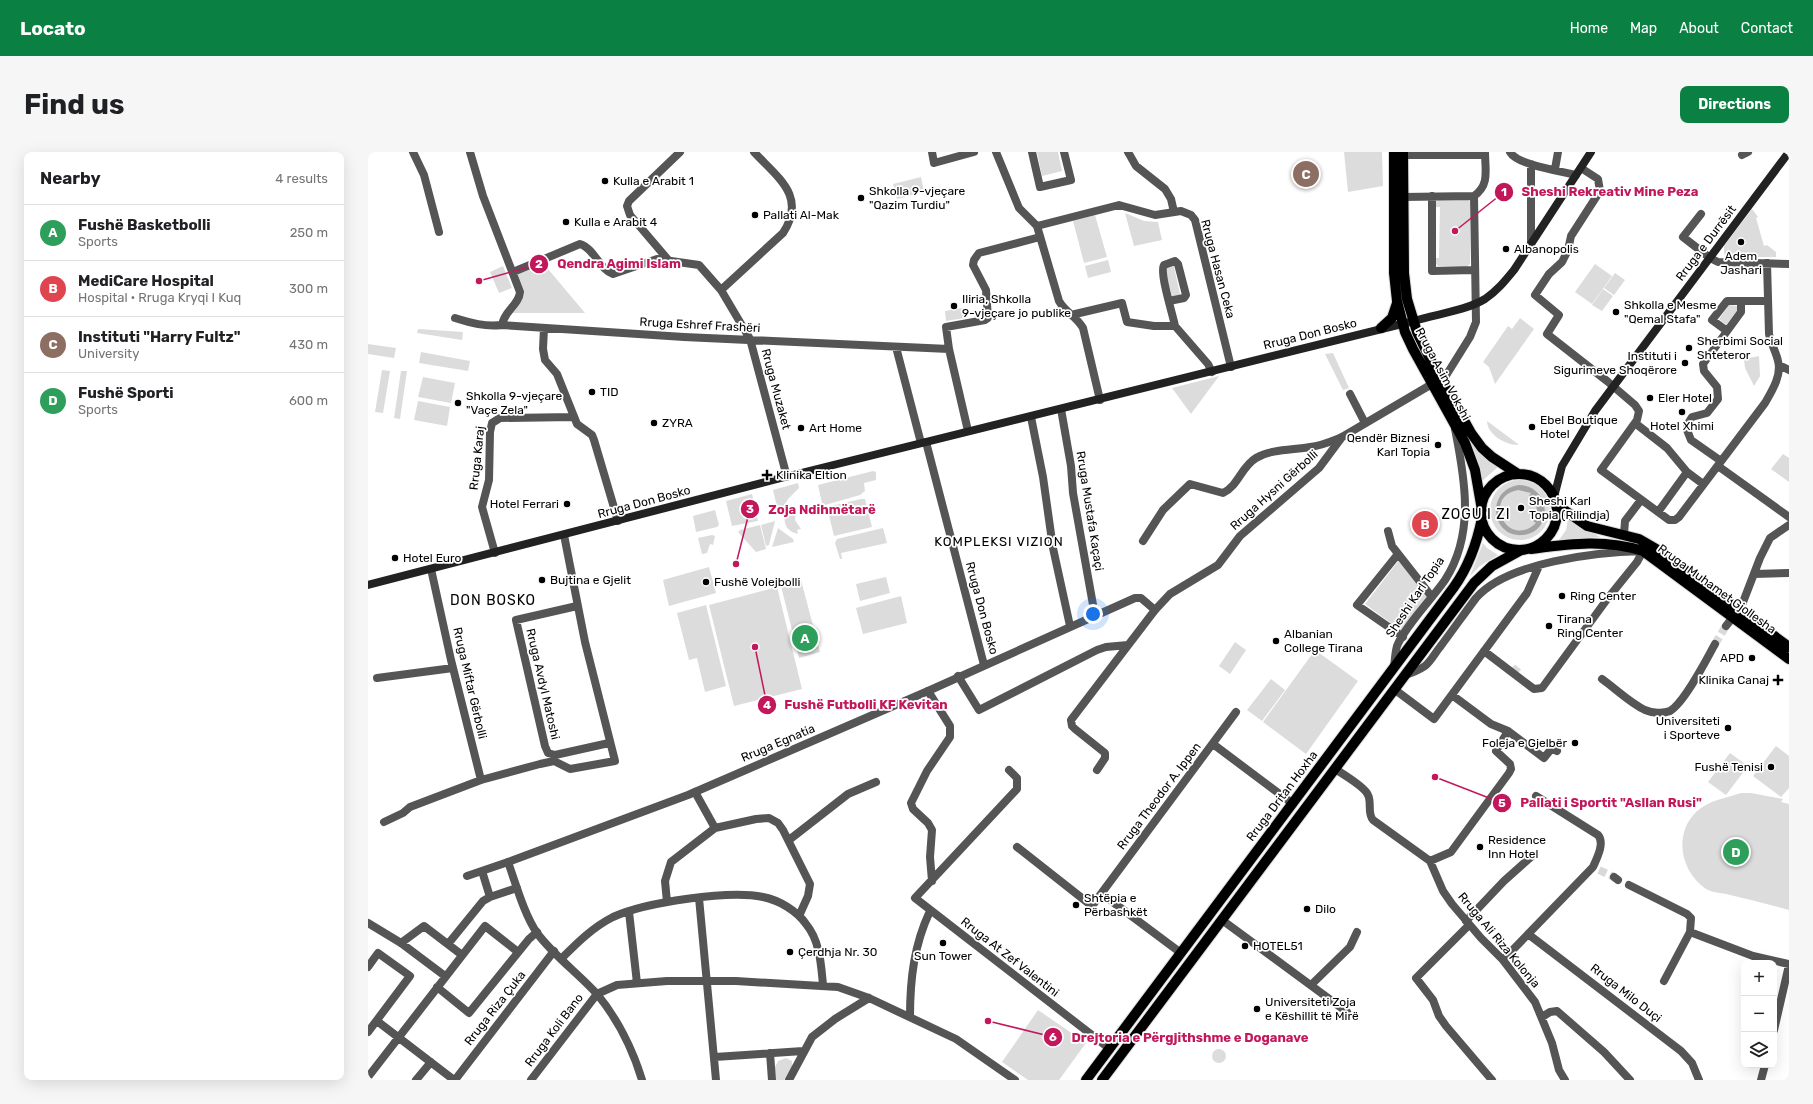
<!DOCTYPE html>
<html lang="en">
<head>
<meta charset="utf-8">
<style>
	:root { --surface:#fff; --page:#f6f6f6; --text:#202124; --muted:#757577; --line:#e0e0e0; --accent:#0b8043 }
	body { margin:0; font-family:Rubik,sans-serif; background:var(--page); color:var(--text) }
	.controls { position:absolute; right:12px; bottom:12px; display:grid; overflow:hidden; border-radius:8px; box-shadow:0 4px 16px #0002 }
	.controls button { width:36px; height:36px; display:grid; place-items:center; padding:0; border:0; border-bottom:1px solid var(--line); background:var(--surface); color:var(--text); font:20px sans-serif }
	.you { position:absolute; left:725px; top:462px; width:14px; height:14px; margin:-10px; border:3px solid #fff; border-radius:50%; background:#1a73e8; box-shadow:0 0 0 6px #1a73e833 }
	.badge { display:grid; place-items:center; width:26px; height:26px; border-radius:50%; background:var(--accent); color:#fff; font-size:13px; font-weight:700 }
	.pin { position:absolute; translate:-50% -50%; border:2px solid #fff; box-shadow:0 1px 4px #0006 }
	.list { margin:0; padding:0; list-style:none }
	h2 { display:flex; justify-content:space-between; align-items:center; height:52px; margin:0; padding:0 16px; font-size:17px }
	h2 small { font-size:13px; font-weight:400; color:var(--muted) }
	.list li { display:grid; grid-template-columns:26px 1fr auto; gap:12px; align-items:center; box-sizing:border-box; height:56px; padding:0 16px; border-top:1px solid var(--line) }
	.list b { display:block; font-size:15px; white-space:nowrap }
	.list p { margin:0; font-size:13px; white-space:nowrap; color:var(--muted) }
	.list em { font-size:13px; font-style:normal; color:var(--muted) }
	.icon { flex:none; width:22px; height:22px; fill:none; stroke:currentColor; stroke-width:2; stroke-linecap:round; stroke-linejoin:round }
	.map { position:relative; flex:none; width:1421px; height:928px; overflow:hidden; border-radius:8px }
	header { display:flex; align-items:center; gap:24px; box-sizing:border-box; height:56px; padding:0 20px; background:var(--accent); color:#fff }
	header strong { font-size:19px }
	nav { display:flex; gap:22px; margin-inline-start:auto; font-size:14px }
	.intro { display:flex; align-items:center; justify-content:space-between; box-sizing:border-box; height:96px; padding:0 24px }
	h1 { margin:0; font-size:28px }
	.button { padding:10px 18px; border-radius:8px; background:var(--accent); color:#fff; font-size:14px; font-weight:700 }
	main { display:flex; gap:24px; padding:0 24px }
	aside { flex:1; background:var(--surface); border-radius:8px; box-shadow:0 4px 16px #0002 }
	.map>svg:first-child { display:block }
	.green { fill:#dcdcdc }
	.water { fill:#a3a3a3; fill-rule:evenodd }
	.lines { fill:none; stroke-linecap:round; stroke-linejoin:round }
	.minor-tunnel { stroke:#d9d9d9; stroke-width:8; stroke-dasharray:8 4; stroke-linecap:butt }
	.primary-casing { stroke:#dbdbdb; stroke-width:12 }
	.minor { stroke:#555; stroke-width:8 }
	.tertiary { stroke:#555; stroke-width:8 }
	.secondary { stroke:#222; stroke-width:8 }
	.primary { stroke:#000; stroke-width:10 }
	.poi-dot { fill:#000; stroke:#fff; stroke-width:1.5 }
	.labels { text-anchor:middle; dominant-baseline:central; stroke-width:3.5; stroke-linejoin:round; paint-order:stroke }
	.poi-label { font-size:12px; fill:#000; stroke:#fff; text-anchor:start }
	.street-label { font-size:12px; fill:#000; stroke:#fff }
	.neighbourhood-label { font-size:13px; letter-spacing:1px; fill:#000; stroke:#fff }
	.quarter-label { font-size:14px; letter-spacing:1px; fill:#000; stroke:#fff }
	.leader { fill:none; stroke:#c2185b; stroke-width:1.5 }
	.callout-dot { fill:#c2185b; stroke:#fff; stroke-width:1.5 }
	.mark-label { font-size:12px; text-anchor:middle; font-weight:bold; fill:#fff }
	.callout-label { font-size:13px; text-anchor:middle; font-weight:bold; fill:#c2185b; stroke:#fff; stroke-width:3.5; stroke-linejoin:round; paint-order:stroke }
</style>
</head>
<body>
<header>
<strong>Locato</strong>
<nav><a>Home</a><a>Map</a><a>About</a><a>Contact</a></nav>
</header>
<div class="intro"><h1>Find us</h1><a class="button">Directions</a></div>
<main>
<aside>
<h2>Nearby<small>4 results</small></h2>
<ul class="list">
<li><span class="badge" style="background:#2e9e5b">A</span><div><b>Fushë Basketbolli</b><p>Sports</p></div><em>250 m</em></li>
<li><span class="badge" style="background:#e0444e">B</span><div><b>MediCare Hospital</b><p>Hospital · Rruga Kryqi I Kuq</p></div><em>300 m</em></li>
<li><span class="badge" style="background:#8d6e63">C</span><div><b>Instituti &quot;Harry Fultz&quot;</b><p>University</p></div><em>430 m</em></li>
<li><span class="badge" style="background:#2e9e5b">D</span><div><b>Fushë Sporti</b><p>Sports</p></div><em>600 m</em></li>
</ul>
</aside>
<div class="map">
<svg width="1421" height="928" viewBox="0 0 1421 928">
	<rect width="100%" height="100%" fill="#fff"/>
	<path class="green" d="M669,0H690L694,19L674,24Z
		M976,0H1014L1015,34L980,40Z
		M553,25L556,40L529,47L525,32Z
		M1069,47L1100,48L1102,50V112L1099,115L1070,114L1068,112L1067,106H1071L1072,55H1067Z
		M1384,57L1390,65L1388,66L1396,94L1399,93L1408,100V105H1359L1356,102V94Z
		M757,61L776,69L790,70L794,88L766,94Z
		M727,63L739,105L716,111L705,69Z
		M740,108L743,120L720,126L717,114Z
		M175,111L217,161H142L151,151L149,121Z
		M807,112L808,114L806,115L812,142L815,143L804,145L797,116Z
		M1227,112L1244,124L1224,152L1207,140Z
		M135,114L144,136L131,141L122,120Z
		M1247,121L1257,128L1246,143L1236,136Z
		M1235,137L1245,144L1234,159L1224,153Z
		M1361,153L1369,154V159L1358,173L1351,167Z
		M595,156L597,166L578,169L577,159Z
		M1152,166L1166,177L1127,232L1121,215L1115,210L1140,174L1144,177Z
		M50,177L95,180L94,188L49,181Z
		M0,192L28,196L26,206L0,202Z
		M53,200L102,209L100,219L51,211Z
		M965,201L981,236L975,238L957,202Z
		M1391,204L1392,224L1386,234L1377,216L1376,207Z
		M14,218L22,219L15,261L7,260Z
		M33,219H39L32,267L26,266Z
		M851,224L823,262L804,236Z
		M55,225L87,231L83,251L50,245Z
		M50,249L82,255L79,274L46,268Z
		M1119,269L1150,292V293C1137,293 1119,282 1119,269Z
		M1099,282L1114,302L1130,315L1113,330L1109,309Z
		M1415,302L1421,306V330L1403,317Z
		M505,319L508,320V328L496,331L497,339L492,343L457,353L454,351L450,333Z
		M1122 358a30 30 0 1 1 60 0a30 30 0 1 1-60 0Z
		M430,331L431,336L420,347L411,363L405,338Z
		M384,342L390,369L364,374L358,349Z
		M493,347H497L504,375L466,384L459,355Z
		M424,355V358L428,357L427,368L433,377L429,378L430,382C415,379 412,364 424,355Z
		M347,358L351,373L349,375L328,380L325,364Z
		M1200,367L1232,385L1191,388L1198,378Z
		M407,369L401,393L398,394L393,373Z
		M392,373L398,397L388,400L370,380L372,378Z
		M410,376L425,387L426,390L404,395Z
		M515,376L519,391L473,401L474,407H472L467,391L469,387Z
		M344,383L347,384L345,393L342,392L339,401L334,402L330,386Z
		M1115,391L1119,396L1130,403L1112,414L1102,424Z
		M1032,407L1061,445L1035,480L997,452Z
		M341,415L348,441L301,454L295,428Z
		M518,425L522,441L492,449L488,432Z
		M433,428L452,500L431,506L413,434Z
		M409,435L434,537L366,554L341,453Z
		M533,444L539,471L495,482L488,456Z
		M338,453L358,534L337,540L329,506L321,508L309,461Z
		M867,490L878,498L862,522L851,514Z
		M947,498L990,529L938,602L895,570Z
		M903,527L917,538L894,569L879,558Z
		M1408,594L1421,604V636L1413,645L1385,624Z
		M1362,601L1380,614L1358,643L1340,630Z
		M1373,641H1383L1415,647L1413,650L1421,652V758C1400,752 1379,747 1358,742C1352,741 1343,740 1338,737C1310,718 1305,676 1333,656C1344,648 1361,645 1373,641Z
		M670,858L718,891L691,928H660L634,910Z
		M844 904a7 7 0 1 1 14 0a7 7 0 1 1-14 0Z
		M418,906L424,909V915L416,928H407V915L410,909Z"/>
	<path class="water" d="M1151,333C1183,334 1186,380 1155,383C1123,386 1117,338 1151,333ZM1150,338L1163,341L1161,344C1170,351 1171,360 1165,369L1168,371C1140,398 1113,345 1150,338Z"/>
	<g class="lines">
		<path class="minor-tunnel" d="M1347,492L1358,474
			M1145,521L1150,515
			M1231,718L1246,725"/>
		<g class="primary-casing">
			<path id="primary" d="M1026,0V121L1029,149L1037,180L1045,197L1097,291L1107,318L1114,358
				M1035,0L1036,121L1039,147L1049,180L1064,211L1103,281L1114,296L1124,305L1150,322
				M1013,176L1024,166L1029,151
				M1113 360a38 38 0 1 1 76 0a38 38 0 1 1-76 0Z
				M1189,353L1219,374L1271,387L1290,398L1421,495
				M1163,397C1202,392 1236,387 1275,399L1421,507
				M718,928L1086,435C1101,414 1109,391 1114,366
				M734,928L1106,431L1124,414L1153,398"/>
		</g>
		<path class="minor" d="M45,0L56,23L71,80
			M102,0L115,44L152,140C151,153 136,159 134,173
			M564,0L566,11L606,0
			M628,0L651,56L669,74L691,149C697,160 709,165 715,176L732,248
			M664,0L672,35L703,28L696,0
			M760,0L768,14L797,37L803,47L806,60
			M1142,0C1149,13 1193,19 1208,23
			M1035,3H1117
			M1374,3L1380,0
			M1163,12V92
			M1213,16L1230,27L1232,39L1203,84L1200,98L1194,110L1181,122L1167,143L1191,163L1179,182L1239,229L1267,253L1271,259L1269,268L1233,318L1301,368H1307L1311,365L1397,251C1404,239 1414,223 1410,209C1408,200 1403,192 1401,182L1399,111
			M1187,17L1190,0
			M1064,44V119L1106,118
			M1106,44C1122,33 1117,18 1117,0
			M1035,45L1106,44
			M1333,62L1315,85L1342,106L1350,110L1421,112
			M669,74L751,53L787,63L813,59L823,63L827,68L863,215
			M302,110L262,63L259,54L261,49L312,0
			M145,120L212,92C226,96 231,117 245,122L289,107L331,113L353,138L382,187L419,325
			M353,138L415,81C439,44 410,26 386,0
			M801,149L816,146L818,143L810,112L807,109L796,113C791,120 805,163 807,174
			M703,163L754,151L759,170L786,174H807L840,212L844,220
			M87,166C103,171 117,175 134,173L316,185L581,197
			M176,176L175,197L177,208L189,222L209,272L224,283L226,288L250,369
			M1359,179L1344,168L1359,149H1373
			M528,195L553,291
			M1411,213L1421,218
			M1074,230L1102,185L1108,170L1106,44
			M982,242L997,271
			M693,257L703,314L705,341L727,464
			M663,265L675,325L685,396L702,474
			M1267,271L1299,296L1319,320L1335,332
			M600,279L581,197L578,175L617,168L620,166L618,138L605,113L606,108L611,101L672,85
			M558,290L616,513
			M1353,309L1323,288L1319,278V273L1324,265L1339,261L1350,247L1349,235L1336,219L1335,212L1373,160V149H1399
			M1350,314L1421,365
			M1290,360L1319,320
			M1020,379L1024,394L1064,445
			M1256,382L1257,369L1273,348
			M775,389L795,358L822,332L855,341C871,333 873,315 888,306C903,297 925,298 942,295C953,294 964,289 974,285
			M127,401L114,355L121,328L122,280L124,271L132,266L205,265
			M1030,402L989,453L1035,485
			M63,417L83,508L113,628
			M1386,422L1421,421
			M209,454L148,468L177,594L180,601L187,603L241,591
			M1372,458L1392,406L1402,386L1421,373
			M1358,474L1365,465
			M1026,515C1027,508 1027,501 1029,494C1037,474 1064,447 1077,428C1107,382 1097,327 1087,277
			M1037,523C1044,521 1051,518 1057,514C1063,509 1067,501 1072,495C1084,479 1096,462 1108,446C1139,410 1229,400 1275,399L1269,410L1240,446L1174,536L1166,537L1116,499
			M590,524L611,558L729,498L738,495L760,493
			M9,526L85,516
			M1234,527C1248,537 1262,551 1277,558C1284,561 1295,562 1302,559C1317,550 1338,508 1347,492
			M1026,537L1066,567L1159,441L1171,414
			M560,539L582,574V585L559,619L543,651L545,657L560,671L564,678L562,705L564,729
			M1084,543L1123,572L1140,579L1176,606L1184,596L1189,599
			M845,592L925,652
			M967,617C975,622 997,635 1000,643C1004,651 999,661 1005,668L1062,709L1075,739L1084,752L1113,786L1135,808L1167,850L1184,891L1191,918L1197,928
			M641,618L649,626V637L547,746L742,897
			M729,618L737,606V601L707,577L704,574L703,568L787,458
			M327,640L347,676
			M16,670L35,661L42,655L113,628L172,612L186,609L202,617L247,609L217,490L196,383
			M421,688L480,642L508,630
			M649,695L724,754L868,560
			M1062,709L1083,700L1141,621L1143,617L1142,612L1128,599L1140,579
			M114,719L122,745
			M99,724L140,710
			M1246,725L1250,728
			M1261,733L1319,762L1323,766L1322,780L1296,829
			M734,742L813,801
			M331,746L348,928
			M299,750L297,729L303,710L347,676L388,667L401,666L410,671L415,678L442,732L440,744L431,764
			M261,760L269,831
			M854,768L979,860
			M1098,769L1136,729L1164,704
			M0,771L33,791L77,824
			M1101,773L1048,826L1065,848L1071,864L1078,874L1124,928
			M1322,780L1385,804L1421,812
			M1160,782L1313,899L1324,911L1331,928
			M33,791L56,774L94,803
			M80,792L115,749L122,745L149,736
			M193,807C209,791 225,775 245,765C278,750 361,738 395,745C411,748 429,759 438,772C452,789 453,812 455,833
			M1135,808L1225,715C1229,706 1237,691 1230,683L1168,644
			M0,815L10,801L42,824L0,880
			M943,833L982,795L989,780
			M69,835L101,861L161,787L169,780
			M542,865C542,827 546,793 562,759
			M1174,865L1182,860L1189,859L1236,900L1262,928
			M9,869L86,928
			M1406,878L1421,813
			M402,901L404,928
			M347,905L435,899
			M0,925L117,774L150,800
			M48,928L63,910
			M87,928L186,799
			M163,928L229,842L249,833L299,829H368L470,835L501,846L588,887L647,928
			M421,928L444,885L467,867L501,846
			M1393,928L1397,913"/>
		<path class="tertiary" d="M274,928C265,898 249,866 229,842C210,821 186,804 169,781C156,762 148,732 140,710L320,643L560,539L767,446H773L787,458L802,442L850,413L872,384L951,316L974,285L1064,232"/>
		<path class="secondary" d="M1186,345L1194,314L1227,259L1421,0
			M0,433L413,326L1046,169C1068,162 1097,159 1117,147C1129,139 1137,129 1146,118L1223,0"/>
		<use href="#primary" class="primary"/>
	</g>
	<g class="poi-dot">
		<circle cx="237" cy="29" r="4"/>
		<circle cx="493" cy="46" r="4"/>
		<circle cx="387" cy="63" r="4"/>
		<circle cx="198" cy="70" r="4"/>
		<circle cx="1373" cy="90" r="4"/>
		<circle cx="1138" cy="97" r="4"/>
		<circle cx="586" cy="154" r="4"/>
		<circle cx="1248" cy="160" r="4"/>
		<circle cx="1321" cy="196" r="4"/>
		<circle cx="1317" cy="211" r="4"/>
		<circle cx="224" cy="240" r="4"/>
		<circle cx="1282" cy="246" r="4"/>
		<circle cx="90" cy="251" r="4"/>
		<circle cx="1314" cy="260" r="4"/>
		<circle cx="286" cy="271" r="4"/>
		<circle cx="1164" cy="275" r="4"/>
		<circle cx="433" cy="276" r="4"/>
		<circle cx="1070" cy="293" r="4"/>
		<path d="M397 317h4v4h4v4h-4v4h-4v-4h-4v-4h4z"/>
		<circle cx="199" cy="352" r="4"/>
		<circle cx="1153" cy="356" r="4"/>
		<circle cx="27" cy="406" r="4"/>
		<circle cx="174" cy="428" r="4"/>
		<circle cx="338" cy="430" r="4"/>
		<circle cx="1194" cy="444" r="4"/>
		<circle cx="1181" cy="474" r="4"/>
		<circle cx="908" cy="489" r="4"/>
		<circle cx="1384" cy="506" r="4"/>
		<path d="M1408 522h4v4h4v4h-4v4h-4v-4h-4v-4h4z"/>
		<circle cx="1360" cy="576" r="4"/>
		<circle cx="1207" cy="591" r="4"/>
		<circle cx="1403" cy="615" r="4"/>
		<circle cx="1112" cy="695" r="4"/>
		<circle cx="708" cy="753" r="4"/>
		<circle cx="939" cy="757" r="4"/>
		<circle cx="575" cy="791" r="4"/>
		<circle cx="877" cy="794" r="4"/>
		<circle cx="422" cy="800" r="4"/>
		<circle cx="889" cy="857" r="4"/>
	</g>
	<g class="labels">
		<g class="poi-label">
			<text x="245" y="29">Kulla e Arabit 1</text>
			<text x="501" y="39">Shkolla 9-vjeçare<tspan x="501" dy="14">"Qazim Turdiu"</tspan></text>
			<text x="395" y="63">Pallati Al-Mak</text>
			<text x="206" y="70">Kulla e Arabit 4</text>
			<text x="1146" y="97">Albanopolis</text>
			<text x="1373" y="104" text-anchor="middle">Adem<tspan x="1373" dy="14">Jashari</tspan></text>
			<text x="594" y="147">Iliria, Shkolla<tspan x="594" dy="14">9-vjeçare jo publike</tspan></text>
			<text x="1256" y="153">Shkolla e Mesme<tspan x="1256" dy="14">"Qemal Stafa"</tspan></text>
			<text x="1329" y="189">Sherbimi Social<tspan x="1329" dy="14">Shteteror</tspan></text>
			<text x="1309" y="204" text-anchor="end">Instituti i<tspan x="1309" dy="14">Sigurimeve Shoqërore</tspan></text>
			<text x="232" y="240">TID</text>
			<text x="98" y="244">Shkolla 9-vjeçare<tspan x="98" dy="14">"Vaçe Zela"</tspan></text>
			<text x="1290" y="246">Eler Hotel</text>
			<text x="1172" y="268">Ebel Boutique<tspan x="1172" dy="14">Hotel</tspan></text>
			<text x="294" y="271">ZYRA</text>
			<text x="1314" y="274" text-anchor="middle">Hotel Xhimi</text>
			<text x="441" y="276">Art Home</text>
			<text x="1062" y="286" text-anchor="end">Qendër Biznesi<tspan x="1062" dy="14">Karl Topia</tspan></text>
			<text x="408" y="323">Klinika Eltion</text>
			<text x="1161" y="349">Sheshi Karl<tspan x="1161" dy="14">Topia (Rilindja)</tspan></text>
			<text x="191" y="352" text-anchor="end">Hotel Ferrari</text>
			<text x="35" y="406">Hotel Euro</text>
			<text x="182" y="428">Bujtina e Gjelit</text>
			<text x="346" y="430">Fushë Volejbolli</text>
			<text x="1202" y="444">Ring Center</text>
			<text x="1189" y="467">Tirana<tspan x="1189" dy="14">Ring Center</tspan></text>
			<text x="916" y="482">Albanian<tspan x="916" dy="14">College Tirana</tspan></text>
			<text x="1376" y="506" text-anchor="end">APD</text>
			<text x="1401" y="528" text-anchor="end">Klinika Canaj</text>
			<text x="1352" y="569" text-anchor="end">Universiteti<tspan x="1352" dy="14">i Sporteve</tspan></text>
			<text x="1199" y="591" text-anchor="end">Foleja e Gjelbër</text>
			<text x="1395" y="615" text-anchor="end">Fushë Tenisi</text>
			<text x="1120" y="688">Residence<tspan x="1120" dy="14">Inn Hotel</tspan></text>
			<text x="716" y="746">Shtëpia e<tspan x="716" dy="14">Përbashkët</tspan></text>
			<text x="947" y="757">Dilo</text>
			<text x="885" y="794">HOTEL51</text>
			<text x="430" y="800">Çerdhja Nr. 30</text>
			<text x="575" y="804" text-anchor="middle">Sun Tower</text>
			<text x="897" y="850">Universiteti Zoja<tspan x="897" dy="14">e Këshillit të Mirë</tspan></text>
		</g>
		<g class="street-label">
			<text transform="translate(1338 91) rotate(-53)">Rruga e Durrësit</text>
			<text transform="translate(850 117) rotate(75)">Rruga Hasan Ceka</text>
			<text transform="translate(332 173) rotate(3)">Rruga Eshref Frashëri</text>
			<text transform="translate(942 182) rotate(-14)">Rruga Don Bosko</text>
			<text transform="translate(1075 222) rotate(62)">Rruga Asim Vokshi</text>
			<text transform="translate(408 237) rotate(75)">Rruga Muzaket</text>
			<text transform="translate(109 306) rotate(-84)">Rruga Karaj</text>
			<text transform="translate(906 338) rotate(-42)">Rruga Hysni Gërbolli</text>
			<text transform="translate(276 350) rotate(-15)">Rruga Don Bosko</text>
			<text transform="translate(722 359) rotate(81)">Rruga Mustafa Kaçaçi</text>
			<text transform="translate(1349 437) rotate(36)">Rruga Muhamet Gjollesha</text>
			<text transform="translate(1047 445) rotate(-56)">Sheshi Karl Topia</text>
			<text transform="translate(614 456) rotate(75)">Rruga Don Bosko</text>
			<text transform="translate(102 531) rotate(77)">Rruga Miftar Gërbolli</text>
			<text transform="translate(175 532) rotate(77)">Rruga Avdyl Matoshi</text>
			<text transform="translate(410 591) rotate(-23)">Rruga Egnatia</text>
			<text transform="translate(791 644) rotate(-53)">Rruga Theodor A. Ippen</text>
			<text transform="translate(914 644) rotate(-53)">Rruga Dritan Hoxha</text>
			<text transform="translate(1131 788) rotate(50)">Rruga Ali Riza Kolonja</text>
			<text transform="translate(642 805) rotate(38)">Rruga At Zef Valentini</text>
			<text transform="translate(1258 841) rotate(38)">Rruga Milo Duçi</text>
			<text transform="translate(127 856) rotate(-52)">Rruga Riza Çuka</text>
			<text transform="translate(186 878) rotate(-53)">Rruga Koli Bano</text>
		</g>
		<g class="neighbourhood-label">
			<text x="631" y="389">KOMPLEKSI VIZION</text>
		</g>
		<g class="quarter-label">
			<text x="1108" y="362">ZOGU I ZI</text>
			<text x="125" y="448">DON BOSKO</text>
		</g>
	</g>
	<path class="leader" d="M1087 79L1136 40M111 129L171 112M368 412L382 357M387 495L399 553M1067 625L1134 651M620 869L685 885"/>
	<g class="callout-dot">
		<circle cx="1087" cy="79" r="4"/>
		<circle cx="111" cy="129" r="4"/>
		<circle cx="368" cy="412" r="4"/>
		<circle cx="387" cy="495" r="4"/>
		<circle cx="1067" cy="625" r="4"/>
		<circle cx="620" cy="869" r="4"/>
		<circle cx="1136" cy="40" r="10"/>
		<circle cx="171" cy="112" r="10"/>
		<circle cx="382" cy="357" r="10"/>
		<circle cx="399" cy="553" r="10"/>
		<circle cx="1134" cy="651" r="10"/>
		<circle cx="685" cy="885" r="10"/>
	</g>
	<g class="mark-label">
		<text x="1136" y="44">1</text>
		<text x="171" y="116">2</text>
		<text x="382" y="361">3</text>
		<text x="399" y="557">4</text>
		<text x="1134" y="655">5</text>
		<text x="685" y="889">6</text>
	</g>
	<g class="callout-label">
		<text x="1242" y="44">Sheshi Rekreativ Mine Peza</text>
		<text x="251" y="116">Qendra Agimi Islam</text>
		<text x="454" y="362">Zoja Ndihmëtarë</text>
		<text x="498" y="557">Fushë Futbolli KF Kevitan</text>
		<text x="1243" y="655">Pallati i Sportit "Asllan Rusi"</text>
		<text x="822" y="890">Drejtoria e Përgjithshme e Doganave</text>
	</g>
</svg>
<div class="controls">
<button>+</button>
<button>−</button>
<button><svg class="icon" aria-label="layers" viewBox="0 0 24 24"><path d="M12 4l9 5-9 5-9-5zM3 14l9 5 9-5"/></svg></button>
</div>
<div class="you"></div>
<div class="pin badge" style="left:437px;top:486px;background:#2e9e5b">A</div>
<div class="pin badge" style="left:1057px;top:372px;background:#e0444e">B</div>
<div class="pin badge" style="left:938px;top:22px;background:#8d6e63">C</div>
<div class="pin badge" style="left:1368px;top:700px;background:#2e9e5b">D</div>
</div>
</main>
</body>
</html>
